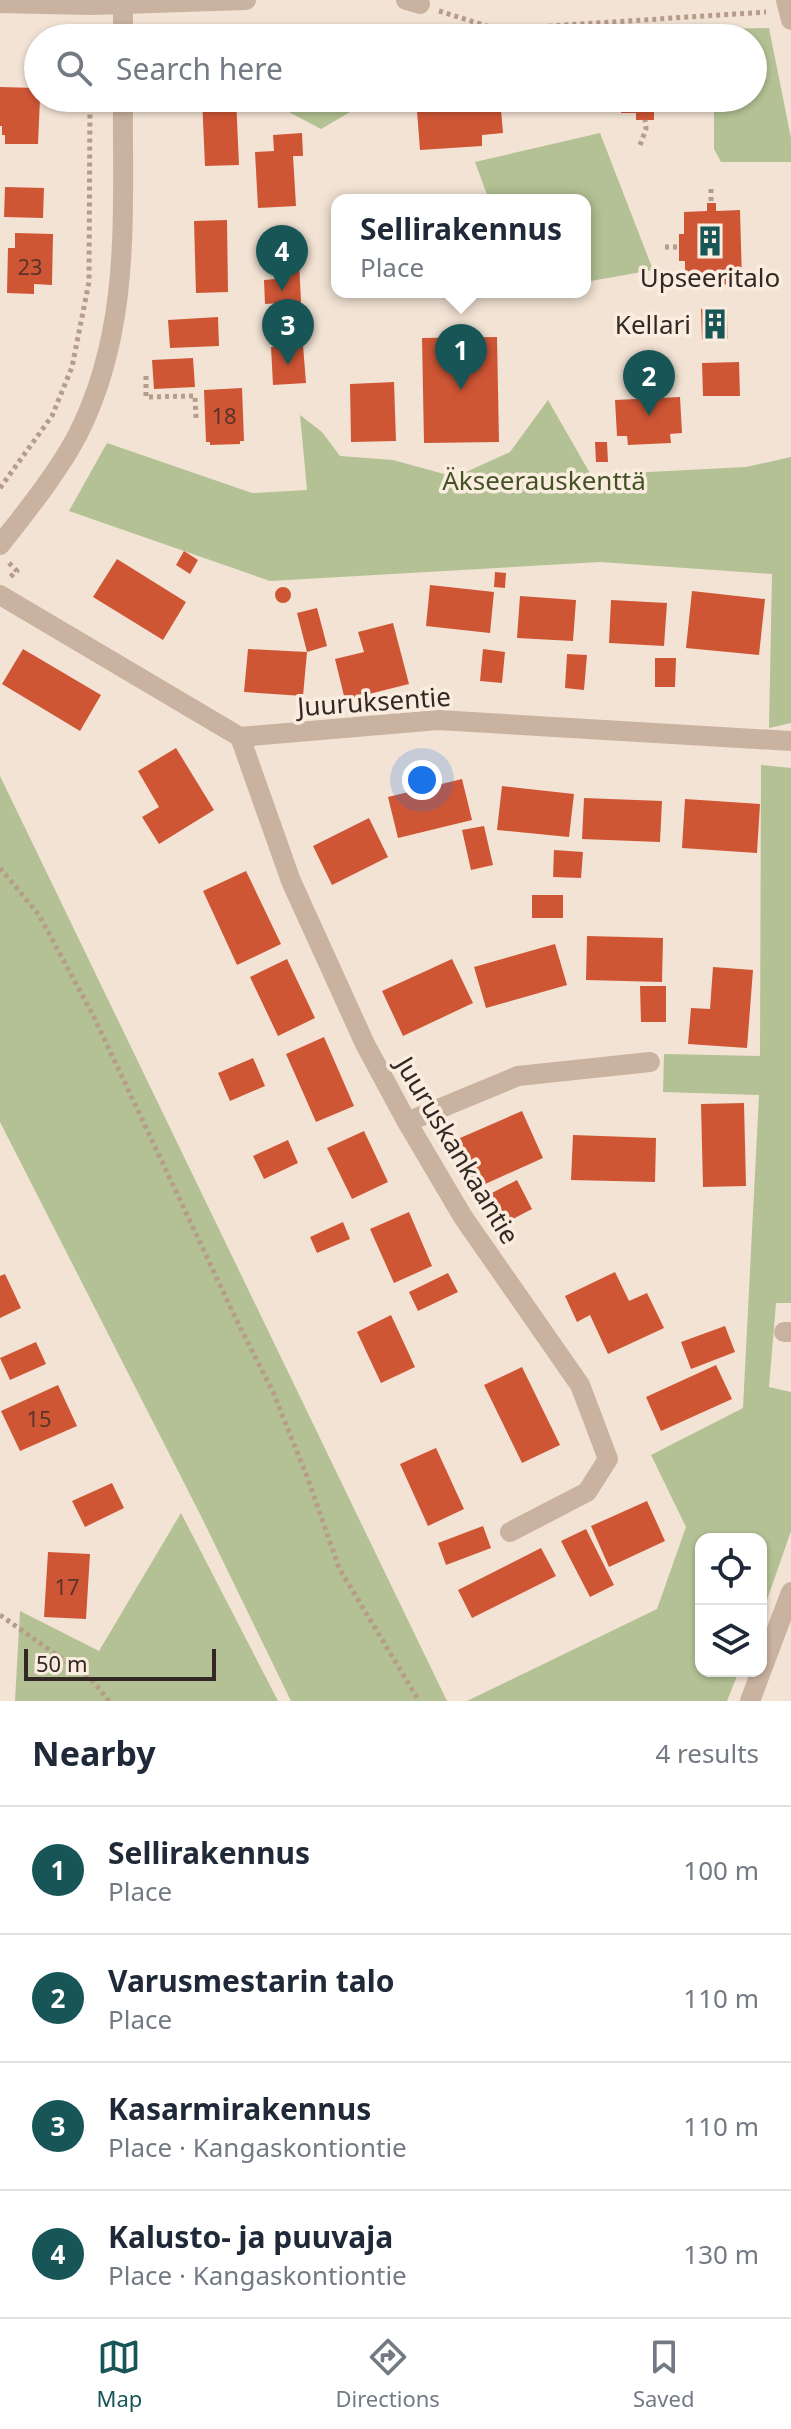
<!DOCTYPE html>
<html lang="en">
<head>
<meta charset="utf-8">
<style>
	:root { --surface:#fff; --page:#f2f2f3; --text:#1f2937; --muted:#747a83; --line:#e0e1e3; --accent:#175557 }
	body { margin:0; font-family:"Noto Sans",sans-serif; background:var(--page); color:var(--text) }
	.controls { position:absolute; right:24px; bottom:24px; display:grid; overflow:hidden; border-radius:16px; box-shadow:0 2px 6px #0004 }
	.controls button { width:72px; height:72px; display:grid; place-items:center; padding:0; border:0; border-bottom:2px solid var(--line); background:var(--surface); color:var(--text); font:40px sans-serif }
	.scale { position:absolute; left:24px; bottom:20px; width:192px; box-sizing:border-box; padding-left:8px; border:4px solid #332824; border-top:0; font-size:22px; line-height:28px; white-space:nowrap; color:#332824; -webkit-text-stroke:6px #faede0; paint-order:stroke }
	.you { position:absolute; left:422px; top:780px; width:28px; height:28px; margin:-20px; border:6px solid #fff; border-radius:50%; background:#1a73e8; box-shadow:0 0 0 12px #1a73e833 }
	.badge { display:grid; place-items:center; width:52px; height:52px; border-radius:50%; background:var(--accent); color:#fff; font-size:26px; font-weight:700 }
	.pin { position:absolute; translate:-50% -66px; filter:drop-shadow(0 2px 4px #0008) }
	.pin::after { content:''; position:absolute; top:42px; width:28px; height:24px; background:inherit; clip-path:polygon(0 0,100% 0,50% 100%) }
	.popup { position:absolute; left:331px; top:194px; width:260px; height:104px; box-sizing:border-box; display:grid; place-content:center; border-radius:16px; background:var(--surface); filter:drop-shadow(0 2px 6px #0005); font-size:26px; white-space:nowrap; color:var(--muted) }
	.popup b { font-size:30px; color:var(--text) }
	.popup::after { content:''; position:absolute; left:50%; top:100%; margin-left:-16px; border:16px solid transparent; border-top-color:var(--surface) }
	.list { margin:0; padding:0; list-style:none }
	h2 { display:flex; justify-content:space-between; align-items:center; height:104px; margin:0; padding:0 32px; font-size:34px }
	h2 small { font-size:26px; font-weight:400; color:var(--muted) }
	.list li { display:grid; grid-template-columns:52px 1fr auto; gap:24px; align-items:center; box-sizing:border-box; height:128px; padding:0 32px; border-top:2px solid var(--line) }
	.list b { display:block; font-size:30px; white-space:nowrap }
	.list p { margin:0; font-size:26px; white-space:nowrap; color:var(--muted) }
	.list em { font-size:26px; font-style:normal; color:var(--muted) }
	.icon { flex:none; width:44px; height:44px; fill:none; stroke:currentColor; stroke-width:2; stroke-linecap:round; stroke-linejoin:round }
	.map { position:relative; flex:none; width:791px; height:1701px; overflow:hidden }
	.search { position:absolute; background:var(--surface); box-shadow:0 2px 6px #0004; left:24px; right:24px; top:24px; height:88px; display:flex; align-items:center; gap:20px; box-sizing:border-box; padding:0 28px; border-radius:44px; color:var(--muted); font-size:30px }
	.sheet { height:616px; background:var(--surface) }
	nav { display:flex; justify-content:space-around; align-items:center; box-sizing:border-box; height:112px; border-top:2px solid var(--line); background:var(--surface); font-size:22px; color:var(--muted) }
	nav a { display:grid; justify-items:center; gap:4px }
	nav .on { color:var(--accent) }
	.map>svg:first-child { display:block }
	.green { fill:#b3c194 }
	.building { fill:#cf5635 }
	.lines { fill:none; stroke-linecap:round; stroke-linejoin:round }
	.path { stroke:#b69c8a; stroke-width:5; stroke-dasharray:4 4; stroke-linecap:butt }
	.minor { stroke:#cab2a0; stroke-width:20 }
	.labels { text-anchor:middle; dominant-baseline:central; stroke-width:7; stroke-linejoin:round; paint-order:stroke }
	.number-label { font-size:22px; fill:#5a3428 }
	.poi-label { font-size:26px; fill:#332824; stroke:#faede0 }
	.park-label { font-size:26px; fill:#445326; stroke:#faede0 }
	.street-label { font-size:26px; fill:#332824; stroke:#faede0 }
</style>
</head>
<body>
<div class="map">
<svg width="791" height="1701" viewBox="0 0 791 1701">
	<rect width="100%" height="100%" fill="#f2e3d4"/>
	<path class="green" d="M769,28L791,138V162H721L714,149V98H753V38H362Z
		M282,98H374L321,129L283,109Z
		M600,133L653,270L585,282V200H489L475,162Z
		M548,400L591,475L746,467L791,457V723L769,728L772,574L600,562L270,581L69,511L107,443L252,493L307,490L300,415L322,432L340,456L393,460L455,477L510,452Z
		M761,765L791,768V1303H776L769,1387L791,1392V1531L761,1617V1539H701V1671H739L727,1701H467L657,1609L686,1527L651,1455L743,1408L759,1095L663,1092L664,1054L760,1056Z
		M0,776L447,1701H291L201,1516L0,1122Z
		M181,1513L278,1701H15L20,1611L99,1651Z"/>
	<path class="building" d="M0,87L38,88V98H40L38,144H5V135H2V126H0Z
		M202,98H236L239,165L205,166Z
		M416,98H500L503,133L482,135V146L420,150Z
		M621,98H667V112H654V120H636V113H621Z
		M302,133L303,156H293L296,206L258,208L255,152L274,151L273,135Z
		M5,187L44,188L43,218L4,217Z
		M707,203H716V211L740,210L742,281H739V284L709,285V282H685V261H679V234H684V212L707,211Z
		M227,220L228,292L196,293L194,221Z
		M15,233L53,234L52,285L34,284V294L7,293L8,248H15Z
		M299,261L301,302L265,304L264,280L276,279V262Z
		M727,308L728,339L702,340L701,309Z
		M218,317L219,346L170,348L168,320Z
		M497,337L499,442L424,443L422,338Z
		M303,345L306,383L273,385L271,347Z
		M193,358L195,387L154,389L152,360Z
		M739,362L740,396H703L702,363Z
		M394,382L396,441L351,442L350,384Z
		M242,388L244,441H240V444L210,445V442H206L204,390Z
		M680,397L682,433L670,434L671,443L628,445L627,436H617L615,400Z
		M595,442H607L608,462H596Z
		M184,551L198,560L190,574L176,565Z
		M117,559L186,602L163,640L93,597Z
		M495,572L506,573L505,588L494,587Z
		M430,585L494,592L490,633L426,626Z
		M275 595a8 8 0 1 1 16 0a8 8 0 1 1-16 0Z
		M692,591L765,599L759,655L686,648Z
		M520,596L576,600L573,641L517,638Z
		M611,600L667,603L664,646L609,643Z
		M317,608L327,646L307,652L297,613Z
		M393,623L409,684L345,700L335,659L364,652L358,632Z
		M23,649L101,695L80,731L2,684Z
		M248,649L307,652L303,696L244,692Z
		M483,649L505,652L502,683L480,681Z
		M567,654L587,655L584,690L565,688Z
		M655,658H676L675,687H655Z
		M176,748L214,810L159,844L142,817L159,807L138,771Z
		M462,779L472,820L398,838L388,797Z
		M502,786L574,794L569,837L497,830Z
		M584,798L662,801L660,842L582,839Z
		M685,799L760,804L757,853L682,848Z
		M369,818L388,857L332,885L313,846Z
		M484,826L493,865L471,870L462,830Z
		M554,850L583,852L581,878L553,877Z
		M246,871L281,944L237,965L203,891Z
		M532,895H563V918H532Z
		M587,936L663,938L662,982L586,980Z
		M555,944L567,985L486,1008L474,967Z
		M287,959L315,1018L278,1036L250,977Z
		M452,959L473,1003L403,1036L382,991Z
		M713,967L753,970L747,1048L688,1044L691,1008L710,1009Z
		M640,986H666V1022H641Z
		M324,1037L354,1106L316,1122L286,1054Z
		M253,1058L265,1086L230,1101L218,1073Z
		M744,1103L746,1186L703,1187L701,1104Z
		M522,1111L543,1158L472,1190L451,1142Z
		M364,1131L388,1182L352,1199L327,1148Z
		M573,1135L656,1138L655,1182L571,1180Z
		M288,1140L298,1163L264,1179L253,1156Z
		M517,1180L532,1209L501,1225L486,1196Z
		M409,1212L432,1266L394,1283L370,1229Z
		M343,1222L350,1239L317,1253L310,1237Z
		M615,1272L629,1301L647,1293L664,1328L608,1354L590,1315L577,1322L565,1296Z
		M448,1273L458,1292L418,1311L409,1292Z
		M5,1274L21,1308L0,1318V1276Z
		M391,1315L415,1367L381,1383L357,1332Z
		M725,1326L735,1352L691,1369L681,1342Z
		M36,1342L46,1364L10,1380L0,1358Z
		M716,1365L732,1399L661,1431L646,1397Z
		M522,1367L560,1445L522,1463L484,1385Z
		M58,1385L77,1426L20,1451L1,1411Z
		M436,1448L464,1509L428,1526L400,1464Z
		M112,1483L124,1508L85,1527L72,1501Z
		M647,1501L665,1541L609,1567L591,1526Z
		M483,1526L491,1548L446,1565L438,1543Z
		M586,1529L614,1585L590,1597L561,1541Z
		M541,1548L556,1576L472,1618L458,1590Z
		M48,1552L90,1554L86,1619L44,1617Z"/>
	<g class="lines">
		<path class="path" d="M439,11L490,27L520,28L766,12
			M640,145L646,129L645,120
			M711,189V203
			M665,247H679
			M146,376V397L195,396L196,418
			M0,488L52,416L72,367L89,282L90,98
			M9,563L17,571L9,578
			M0,868L39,915L93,1015L236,1319L273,1392L308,1479L339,1568L419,1701
			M0,1615L91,1679L109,1701"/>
		<path class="minor" d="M406,0L420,4
			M786,0L791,20
			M0,3L91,5L246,0
			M123,38V0
			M0,545C26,512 59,471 78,434C132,327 122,214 123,98
			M0,595L240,737L438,720L791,741
			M240,737L291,881L365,1044L407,1122L463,1217L580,1385L608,1459L587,1492L510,1532
			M407,1122L518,1076L650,1062
			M784,1332H791
			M750,1701L791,1592"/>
	</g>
	<defs>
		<g id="building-bare" transform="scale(2.4)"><path d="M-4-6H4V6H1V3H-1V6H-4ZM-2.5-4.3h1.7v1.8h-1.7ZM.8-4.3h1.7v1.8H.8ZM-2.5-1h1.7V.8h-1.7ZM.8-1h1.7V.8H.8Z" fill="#175557" stroke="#faede0" stroke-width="2.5" paint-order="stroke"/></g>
	</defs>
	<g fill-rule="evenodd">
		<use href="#building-bare" x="710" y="241"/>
		<use href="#building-bare" x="715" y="324"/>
	</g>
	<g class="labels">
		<g class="number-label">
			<text x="30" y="266">23</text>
			<text x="224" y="415">18</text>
			<text x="39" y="1418">15</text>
			<text x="67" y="1586">17</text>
		</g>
		<g class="poi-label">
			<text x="710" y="277">Upseeritalo</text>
			<text x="691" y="324" text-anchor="end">Kellari</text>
		</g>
		<g class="park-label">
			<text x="544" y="480">Äkseerauskenttä</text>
		</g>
		<g class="street-label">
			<text transform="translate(374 701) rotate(-4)">Juuruksentie</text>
			<text transform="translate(458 1150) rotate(59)">Juuruskankaantie</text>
		</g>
	</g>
</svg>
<div class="controls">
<button><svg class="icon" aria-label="locate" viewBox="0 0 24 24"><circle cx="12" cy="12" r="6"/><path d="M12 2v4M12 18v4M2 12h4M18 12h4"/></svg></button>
<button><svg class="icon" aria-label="layers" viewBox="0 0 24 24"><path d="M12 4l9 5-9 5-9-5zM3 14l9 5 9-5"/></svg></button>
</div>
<div class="scale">50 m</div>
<div class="you"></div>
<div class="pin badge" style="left:461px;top:390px">1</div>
<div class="popup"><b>Sellirakennus</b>Place</div>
<div class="pin badge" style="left:649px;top:416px">2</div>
<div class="pin badge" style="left:288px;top:365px">3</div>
<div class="pin badge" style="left:282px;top:291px">4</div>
<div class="search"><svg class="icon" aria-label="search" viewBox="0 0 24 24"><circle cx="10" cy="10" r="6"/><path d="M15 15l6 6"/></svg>Search here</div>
</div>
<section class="sheet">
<h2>Nearby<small>4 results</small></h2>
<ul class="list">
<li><span class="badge">1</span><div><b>Sellirakennus</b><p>Place</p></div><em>100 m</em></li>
<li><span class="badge">2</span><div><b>Varusmestarin talo</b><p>Place</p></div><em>110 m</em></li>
<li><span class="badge">3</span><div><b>Kasarmirakennus</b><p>Place · Kangaskontiontie</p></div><em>110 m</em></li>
<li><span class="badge">4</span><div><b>Kalusto- ja puuvaja</b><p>Place · Kangaskontiontie</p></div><em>130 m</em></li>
</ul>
</section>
<nav>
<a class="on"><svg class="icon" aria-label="map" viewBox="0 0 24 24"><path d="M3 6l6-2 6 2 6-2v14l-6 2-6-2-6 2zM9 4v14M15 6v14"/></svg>Map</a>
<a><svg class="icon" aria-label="directions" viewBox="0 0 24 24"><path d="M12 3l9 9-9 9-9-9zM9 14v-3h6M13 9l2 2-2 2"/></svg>Directions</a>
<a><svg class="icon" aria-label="saved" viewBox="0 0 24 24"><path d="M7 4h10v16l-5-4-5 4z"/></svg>Saved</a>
</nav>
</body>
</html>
